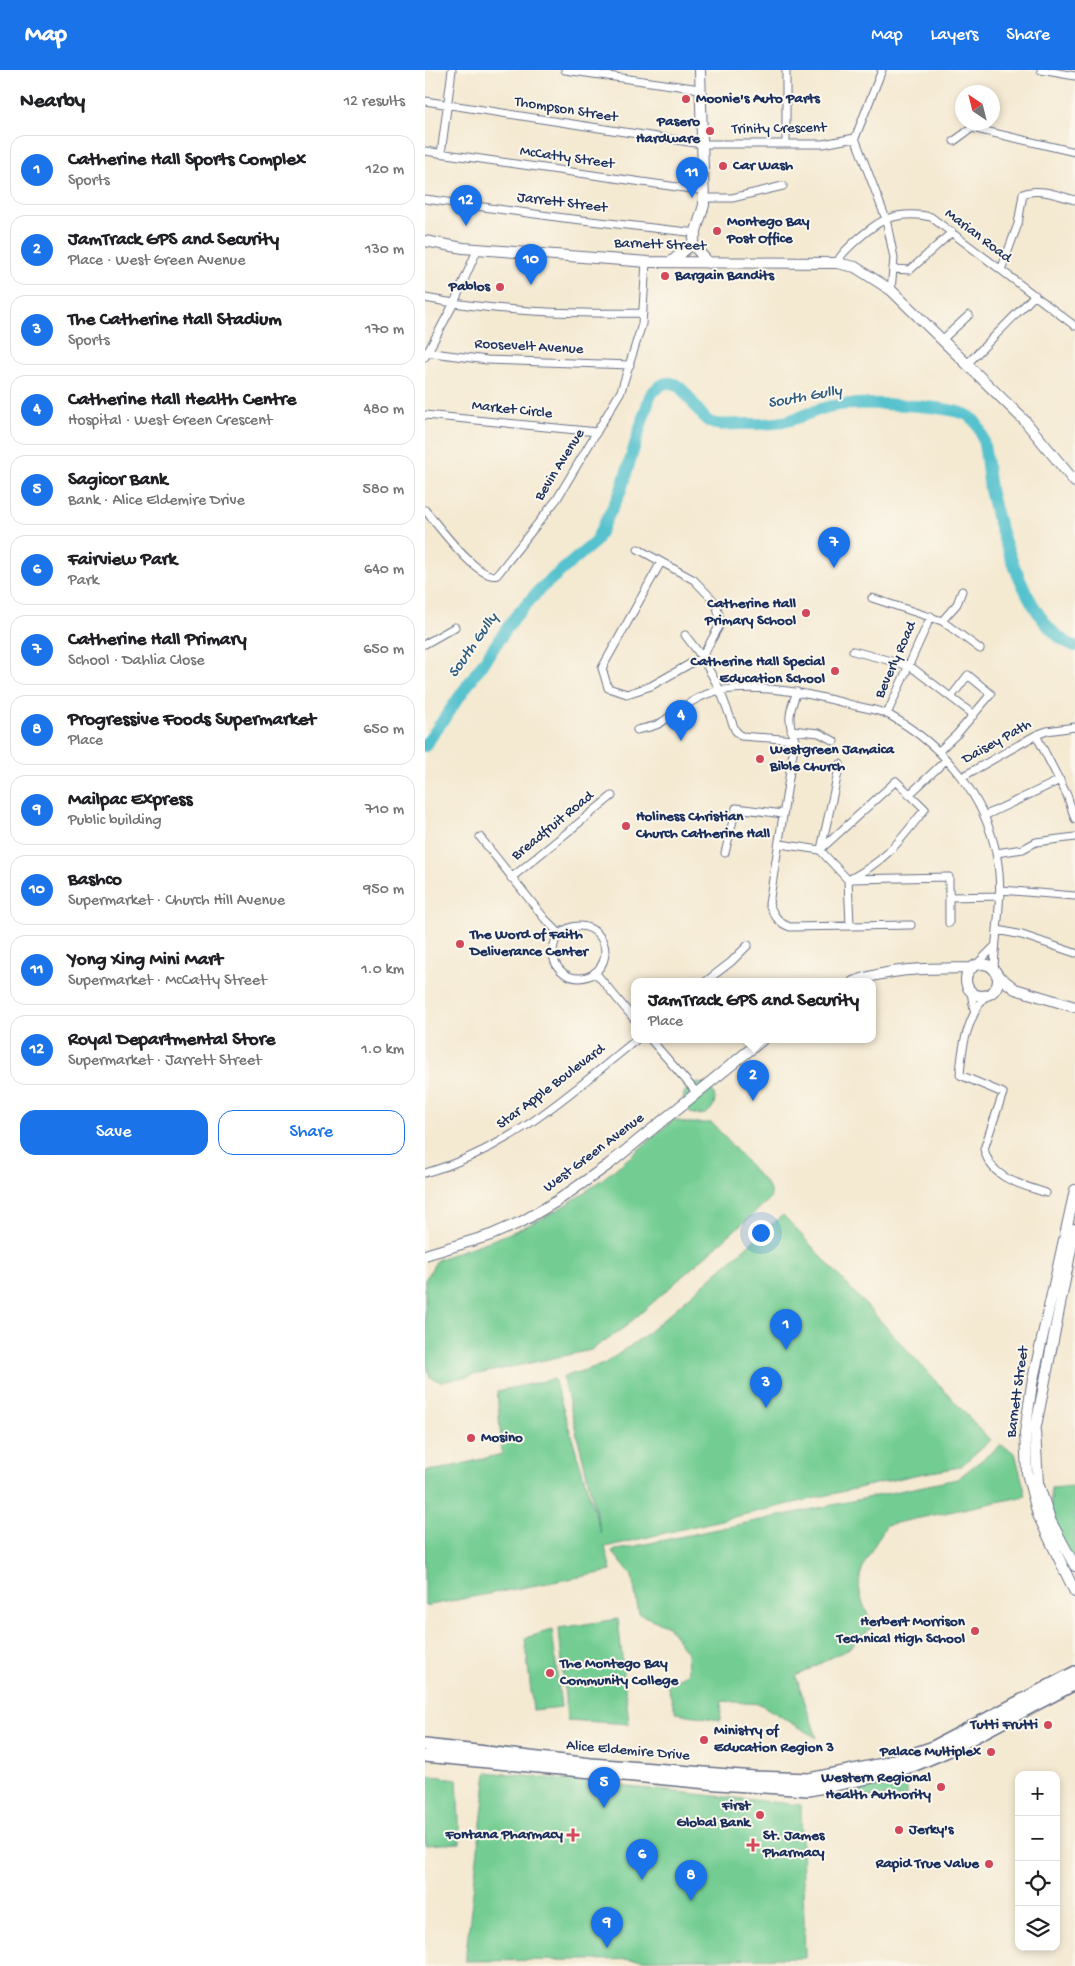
<!DOCTYPE html>
<html lang="en">
<head>
<meta charset="utf-8">
<style>
	:root { --surface:#fff; --page:#f2f2f2; --text:#202124; --muted:#757577; --line:#e0e0e0; --accent:#1a73e8 }
	body { margin:0; font-family:"Gochi Hand",sans-serif; background:var(--page); color:var(--text) }
	.controls { position:absolute; right:15px; bottom:15px; display:grid; overflow:hidden; border-radius:10px; box-shadow:0 2px 8px #0003 }
	.controls button { width:45px; height:45px; display:grid; place-items:center; padding:0; border:0; border-bottom:1px solid var(--line); background:var(--surface); color:var(--text); font:25px sans-serif }
	.compass { position:absolute; left:530px; top:15px; width:45px; height:45px; border-radius:50%; background:var(--surface); box-shadow:0 2px 8px #0003; rotate:325deg }
	.you { position:absolute; left:335px; top:1162px; width:18px; height:18px; margin:-12px; border:4px solid #fff; border-radius:50%; background:#1a73e8; box-shadow:0 0 0 8px #1a73e833 }
	.badge { display:grid; place-items:center; width:32px; height:32px; border-radius:50%; background:var(--accent); color:#fff; font-size:16px; font-weight:700 }
	.pin { position:absolute; translate:-50% -41px; filter:drop-shadow(0 1px 2px #0008) }
	.pin::after { content:''; position:absolute; top:26px; width:18px; height:15px; background:inherit; clip-path:polygon(0 0,100% 0,50% 100%) }
	.popup { position:absolute; left:206px; top:908px; width:245px; height:65px; box-sizing:border-box; display:grid; place-content:center; border-radius:10px; background:var(--surface); filter:drop-shadow(0 1px 4px #0005); font-size:16px; white-space:nowrap; color:var(--muted) }
	.popup b { font-size:19px; color:var(--text) }
	.popup::after { content:''; position:absolute; left:50%; top:100%; margin-left:-10px; border:10px solid transparent; border-top-color:var(--surface) }
	.list { margin:0; padding:0; list-style:none }
	h2 { display:flex; justify-content:space-between; align-items:center; height:65px; margin:0; padding:0 20px; font-size:21px }
	h2 small { font-size:16px; font-weight:400; color:var(--muted) }
	.list li { display:grid; grid-template-columns:32px 1fr auto; gap:15px; align-items:center; box-sizing:border-box; height:70px; margin:0 10px 10px; padding:0 10px; border:1px solid var(--line); border-radius:15px }
	.list b { display:block; font-size:19px; white-space:nowrap }
	.list p { margin:0; font-size:16px; white-space:nowrap; color:var(--muted) }
	.list em { font-size:16px; font-style:normal; color:var(--muted) }
	.actions { display:flex; gap:10px; padding:15px 20px }
	.actions a { flex:1; padding:11px 0; border:1px solid var(--accent); border-radius:15px; text-align:center; font-size:18px; color:var(--accent) }
	.actions .main { background:var(--accent); color:#fff }
	.icon { flex:none; width:28px; height:28px; fill:none; stroke:currentColor; stroke-width:2; stroke-linecap:round; stroke-linejoin:round }
	.map { position:relative; flex:none; width:650px; height:1896px; overflow:hidden }
	header { display:flex; align-items:center; gap:30px; box-sizing:border-box; height:70px; padding:0 25px; background:var(--accent); color:#fff }
	header strong { font-size:24px }
	nav { display:flex; gap:28px; margin-inline-start:auto; font-size:18px }
	main { display:flex }
	aside { flex:1; background:var(--surface) }
	.map>svg:first-child { display:block }
	.green { fill:#73cd93; stroke:#477e78 }
	.lines { fill:none; stroke-linecap:round; stroke-linejoin:round }
	.river { stroke:#56c2ce; stroke-width:12 }
	.street-casing { stroke:#677086; stroke-width:9 }
	.secondary-casing { stroke:#677086; stroke-width:12 }
	.primary-casing { stroke:#677086; stroke-width:14 }
	.street { stroke:#fff; stroke-width:7 }
	.secondary { stroke:#fff; stroke-width:10 }
	.primary { stroke:#fff; stroke-width:11 }
	.poi-dot { fill:#d1495b; stroke:#fbf7ec; stroke-width:2 }
	.labels { text-anchor:middle; dominant-baseline:central; stroke-width:4; stroke-linejoin:round; paint-order:stroke }
	.poi-label { font-size:15px; font-weight:bold; fill:#1b2f5e; stroke:#fbf7ec; text-anchor:start }
	.street-label { font-size:15px; fill:#1b2f5e; stroke:#fbf7ec }
	.water-label { font-size:16px; font-style:italic; fill:#2d5b80; stroke:#fbf7ec }
</style>
</head>
<body>
<header>
<strong>Map</strong>
<nav><a>Map</a><a>Layers</a><a>Share</a></nav>
</header>
<main>
<aside>
<h2>Nearby<small>12 results</small></h2>
<ul class="list">
<li><span class="badge">1</span><div><b>Catherine Hall Sports Complex</b><p>Sports</p></div><em>120 m</em></li>
<li><span class="badge">2</span><div><b>JamTrack GPS and Security</b><p>Place · West Green Avenue</p></div><em>130 m</em></li>
<li><span class="badge">3</span><div><b>The Catherine Hall Stadium</b><p>Sports</p></div><em>170 m</em></li>
<li><span class="badge">4</span><div><b>Catherine Hall Health Centre</b><p>Hospital · West Green Crescent</p></div><em>480 m</em></li>
<li><span class="badge">5</span><div><b>Sagicor Bank</b><p>Bank · Alice Eldemire Drive</p></div><em>580 m</em></li>
<li><span class="badge">6</span><div><b>Fairview Park</b><p>Park</p></div><em>640 m</em></li>
<li><span class="badge">7</span><div><b>Catherine Hall Primary</b><p>School · Dahlia Close</p></div><em>650 m</em></li>
<li><span class="badge">8</span><div><b>Progressive Foods Supermarket</b><p>Place</p></div><em>650 m</em></li>
<li><span class="badge">9</span><div><b>Mailpac Express</b><p>Public building</p></div><em>710 m</em></li>
<li><span class="badge">10</span><div><b>Bashco</b><p>Supermarket · Church Hill Avenue</p></div><em>950 m</em></li>
<li><span class="badge">11</span><div><b>Yong Xing Mini Mart</b><p>Supermarket · McCatty Street</p></div><em>1.0 km</em></li>
<li><span class="badge">12</span><div><b>Royal Departmental Store</b><p>Supermarket · Jarrett Street</p></div><em>1.0 km</em></li>
</ul>
<div class="actions"><a class="main">Save</a><a>Share</a></div>
</aside>
<div class="map">
<svg width="650" height="1896" viewBox="0 0 650 1896">
	<rect width="100%" height="100%" fill="#fbf7ec"/>
	<filter id="ink" filterUnits="userSpaceOnUse"><feTurbulence type="fractalNoise" baseFrequency=".02" numOctaves="2"/><feDisplacementMap in="SourceGraphic" scale="10" xChannelSelector="R" yChannelSelector="G"/><feConvolveMatrix kernelMatrix="1 2 1 2 8 2 1 2 1" color-interpolation-filters="sRGB"/></filter>
	<filter id="wash" filterUnits="userSpaceOnUse"><feTurbulence type="fractalNoise" baseFrequency=".0096" numOctaves="4" result="noise"/><feDisplacementMap in="SourceGraphic" scale="20" xChannelSelector="R" yChannelSelector="G"/><feGaussianBlur stdDeviation="1.12" result="paint"/><feColorMatrix in="noise" values="0 0 0 0 0 0 0 0 0 0 0 0 0 0 0 0 0 1.4 0 .05"/><feComposite in="paint" operator="in"/></filter>
	<g filter="url(#wash)">
		<rect width="100%" height="100%" fill="#f4e9d1"/>
		<path class="green" d="M258 1029a16 16 0 1 1 32 0a16 16 0 1 1-32 0Z
			M249,1049L260,1053H287L343,1116L346,1124L345,1129L200,1257L166,1280L16,1312L5,1307L0,1288V1210L12,1190C41,1178 72,1170 101,1156C157,1131 203,1089 249,1049Z
			M358,1145L565,1370L535,1397L489,1405L180,1477L186,1501L0,1536V1401L17,1399L77,1384L72,1321L129,1309L176,1463L138,1307L179,1294L218,1267Z
			M576,1375L590,1383L601,1426L461,1455C438,1497 421,1510 449,1555L423,1579L371,1606L392,1668L335,1634L297,1631L295,1650L251,1643L242,1615L263,1603L262,1583L243,1556L214,1544L207,1506L187,1481L532,1409Z
			M650,1416V1496L626,1452V1418Z
			M193,1549L204,1654L142,1650L134,1558Z
			M127,1560L136,1637L108,1640L100,1568Z
			M62,1702L376,1735L380,1888L40,1891Z
			M482,1704V1727H424V1718L453,1715Z
			M0,1705L32,1709L35,1773L0,1775Z"/>
		<g class="lines">
			<path class="river" d="M0,676L90,547L115,519L170,472L195,423L225,326C252,290 265,337 283,351C292,357 306,354 316,354C331,354 347,355 362,351C377,347 392,339 408,336C430,331 526,335 544,346C563,357 561,404 566,424C576,465 606,562 650,576"/>
		</g>
	</g>
	<g filter="url(#ink)">
		<g class="lines">
			<g class="street-casing">
				<path id="street" d="M140,0L275,19
					M361,0V74
					M616,0L650,6
					M0,31L277,74H398L430,68
					M430,68L461,149L469,188L466,220
					M430,68L457,0
					M529,71L547,58L650,82
					M0,81L280,121
					M16,84L27,0
					M280,128H307L358,116
					M0,129L139,148L272,163
					M412,193C416,181 450,153 462,149C476,144 492,144 506,147L650,256
					M468,199L485,200L527,162
					M576,200L593,154L598,124C613,117 635,126 650,130
					M0,228C72,242 145,244 218,243
					M518,269L544,245
					M0,282L62,290L205,295
					M0,287L29,233L53,178
					M542,294L610,225
					M0,345L172,362
					M0,440C12,454 54,512 72,505L132,429L196,321L217,254L221,192
					M213,479L269,510L291,533L296,553L277,587L260,565
					M236,492L177,598L183,618L202,624L226,616L277,587L295,620L310,660L316,666L370,670
					M447,528L517,551L555,579
					M517,551L532,534L537,521
					M0,574L30,557
					M428,581L485,596L549,645
					M372,622C364,641 362,651 370,670L344,834C349,845 353,853 365,857L486,855
					M462,644L506,546
					M212,660C220,658 230,657 237,652C254,640 275,623 297,620C342,614 387,624 431,636C441,638 454,640 464,645C518,675 561,726 572,788C579,826 570,862 569,900
					M366,660L394,663L409,671
					M611,665L642,725L650,749
					M514,681L532,664L566,624L543,605L526,627
					M537,707L611,665L622,661L650,657
					M484,725L521,690
					M559,746L635,710
					M55,767L120,849L135,864
					M355,774L395,780L423,810L425,855
					M396,779L415,694
					M395,780L471,711L500,739C473,773 462,790 423,810
					M300,783L311,738L358,744
					M571,783L598,779L611,772L650,767
					M86,808L187,726
					M426,809L524,807V853
					M576,820L650,826
					M524,827L576,826
					M128 882a26 26 0 1 1 52 0a26 26 0 1 1-52 0Z
					M573,860L597,865L650,883
					M551,895L570,876
					M170,902L209,949
					M280,912L306,892L323,875
					M546,922L549,940
					M560,926C542,950 537,975 535,1005L578,1023L559,1079C566,1109 595,1114 621,1123
					M226,970L272,1023
					M0,1103C86,1079 143,1025 211,970"/>
			</g>
			<g class="secondary-casing">
				<path id="secondary" d="M0,171L38,178L223,192L412,193L430,197L466,220L600,351L650,412
					M267,174L284,193
					M247,191L267,174L279,135L275,0
					M541 910a16 16 0 1 1 32 0a16 16 0 1 1-32 0Z
					M571,904L590,919L650,937
					M428,912C470,897 504,899 547,898
					M650,1120L607,1314L600,1363L602,1403L613,1445L650,1522
					M650,1159L610,1361L613,1413L626,1452L650,1496
					M0,1185L66,1165L98,1151L132,1131L183,1095L337,970"/>
			</g>
			<g class="primary-casing">
				<path id="primary" d="M0,1675L166,1694L329,1707L384,1709L458,1694L506,1678L650,1602
					M0,1686L293,1714L384,1720L462,1704L490,1695L523,1681L650,1614"/>
			</g>
			<use href="#street" class="street"/>
			<use href="#secondary" class="secondary"/>
			<use href="#primary" class="primary"/>
		</g>
	</g>
	<g class="poi-dot">
		<circle cx="261" cy="29" r="5"/>
		<circle cx="285" cy="61" r="5"/>
		<circle cx="298" cy="96" r="5"/>
		<circle cx="292" cy="161" r="5"/>
		<circle cx="240" cy="206" r="5"/>
		<circle cx="75" cy="217" r="5"/>
		<circle cx="381" cy="543" r="5"/>
		<circle cx="410" cy="601" r="5"/>
		<circle cx="335" cy="689" r="5"/>
		<circle cx="201" cy="756" r="5"/>
		<circle cx="35" cy="874" r="5"/>
		<circle cx="46" cy="1368" r="5"/>
		<circle cx="550" cy="1561" r="5"/>
		<circle cx="125" cy="1603" r="5"/>
		<circle cx="623" cy="1655" r="5"/>
		<circle cx="279" cy="1670" r="5"/>
		<circle cx="566" cy="1682" r="5"/>
		<circle cx="516" cy="1717" r="5"/>
		<circle cx="335" cy="1745" r="5"/>
		<circle cx="474" cy="1760" r="5"/>
		<path d="M145.5 1757.5h5v5h5v5h-5v5h-5v-5h-5v-5h5z"/>
		<path d="M325.5 1767.5h5v5h5v5h-5v5h-5v-5h-5v-5h5z"/>
		<circle cx="564" cy="1794" r="5"/>
	</g>
	<g class="labels">
		<g class="poi-label">
			<text x="271" y="29">Moonie's Auto Parts</text>
			<text x="275" y="52" text-anchor="end">Pasero<tspan x="275" dy="17">Hardware</tspan></text>
			<text x="308" y="96">Car Wash</text>
			<text x="302" y="152">Montego Bay<tspan x="302" dy="17">Post Office</tspan></text>
			<text x="250" y="206">Bargain Bandits</text>
			<text x="65" y="217" text-anchor="end">Pablos</text>
			<text x="371" y="534" text-anchor="end">Catherine Hall<tspan x="371" dy="17">Primary School</tspan></text>
			<text x="400" y="592" text-anchor="end">Catherine Hall Special<tspan x="400" dy="17">Education School</tspan></text>
			<text x="345" y="680">Westgreen Jamaica<tspan x="345" dy="17">Bible Church</tspan></text>
			<text x="211" y="747">Holiness Christian<tspan x="211" dy="17">Church Catherine Hall</tspan></text>
			<text x="45" y="865">The Word of Faith<tspan x="45" dy="17">Deliverance Center</tspan></text>
			<text x="56" y="1368">Mosino</text>
			<text x="540" y="1552" text-anchor="end">Herbert Morrison<tspan x="540" dy="17">Technical High School</tspan></text>
			<text x="135" y="1594">The Montego Bay<tspan x="135" dy="17">Community College</tspan></text>
			<text x="613" y="1655" text-anchor="end">Tutti Frutti</text>
			<text x="289" y="1661">Ministry of<tspan x="289" dy="17">Education Region 3</tspan></text>
			<text x="556" y="1682" text-anchor="end">Palace Multiplex</text>
			<text x="506" y="1708" text-anchor="end">Western Regional<tspan x="506" dy="17">Health Authority</tspan></text>
			<text x="325" y="1736" text-anchor="end">First<tspan x="325" dy="17">Global Bank</tspan></text>
			<text x="484" y="1760">Jerky's</text>
			<text x="138" y="1765" text-anchor="end">Fontana Pharmacy</text>
			<text x="338" y="1766">St. James<tspan x="338" dy="17">Pharmacy</tspan></text>
			<text x="554" y="1794" text-anchor="end">Rapid True Value</text>
		</g>
		<g class="street-label">
			<text transform="translate(141 40) rotate(9)">Thompson Street</text>
			<text transform="translate(354 59) rotate(-1)">Trinity Crescent</text>
			<text transform="translate(142 88) rotate(8)">McCatty Street</text>
			<text transform="translate(137 133) rotate(7)">Jarrett Street</text>
			<text transform="translate(553 166) rotate(37)">Marian Road</text>
			<text transform="translate(235 175) rotate(2)">Barnett Street</text>
			<text transform="translate(104 277) rotate(3)">Roosevelt Avenue</text>
			<text transform="translate(87 340) rotate(6)">Market Circle</text>
			<text transform="translate(135 395) rotate(-58)">Bevin Avenue</text>
			<text transform="translate(471 590) rotate(-66)">Beverly Road</text>
			<text transform="translate(572 672) rotate(-29)">Daisey Path</text>
			<text transform="translate(128 756) rotate(-39)">Breadfruit Road</text>
			<text transform="translate(126 1017) rotate(-37)">Star Apple Boulevard</text>
			<text transform="translate(169 1083) rotate(-37)">West Green Avenue</text>
			<text transform="translate(593 1322) rotate(-82)">Barnett Street</text>
			<text transform="translate(203 1681) rotate(5)">Alice Eldemire Drive</text>
		</g>
		<g class="water-label">
			<text transform="translate(380 328) rotate(-10)">South Gully</text>
			<text transform="translate(49 576) rotate(-55)">South Gully</text>
		</g>
	</g>
</svg>
<div class="controls">
<button>+</button>
<button>−</button>
<button><svg class="icon" aria-label="locate" viewBox="0 0 24 24"><circle cx="12" cy="12" r="6"/><path d="M12 2v4M12 18v4M2 12h4M18 12h4"/></svg></button>
<button><svg class="icon" aria-label="layers" viewBox="0 0 24 24"><path d="M12 4l9 5-9 5-9-5zM3 14l9 5 9-5"/></svg></button>
</div>
<svg class="compass" viewBox="-18 -18 36 36"><path d="M0-13l5 13h-10z" fill="#e53935"/><path d="M0 13l5-13h-10z" fill="#757577"/></svg>
<div class="you"></div>
<div class="pin badge" style="left:361px;top:1280px">1</div>
<div class="pin badge" style="left:328px;top:1031px">2</div>
<div class="popup"><b>JamTrack GPS and Security</b>Place</div>
<div class="pin badge" style="left:341px;top:1338px">3</div>
<div class="pin badge" style="left:256px;top:671px">4</div>
<div class="pin badge" style="left:179px;top:1738px">5</div>
<div class="pin badge" style="left:217px;top:1810px">6</div>
<div class="pin badge" style="left:409px;top:498px">7</div>
<div class="pin badge" style="left:266px;top:1831px">8</div>
<div class="pin badge" style="left:182px;top:1878px">9</div>
<div class="pin badge" style="left:106px;top:215px">10</div>
<div class="pin badge" style="left:267px;top:128px">11</div>
<div class="pin badge" style="left:41px;top:156px">12</div>
</div>
</main>
</body>
</html>
